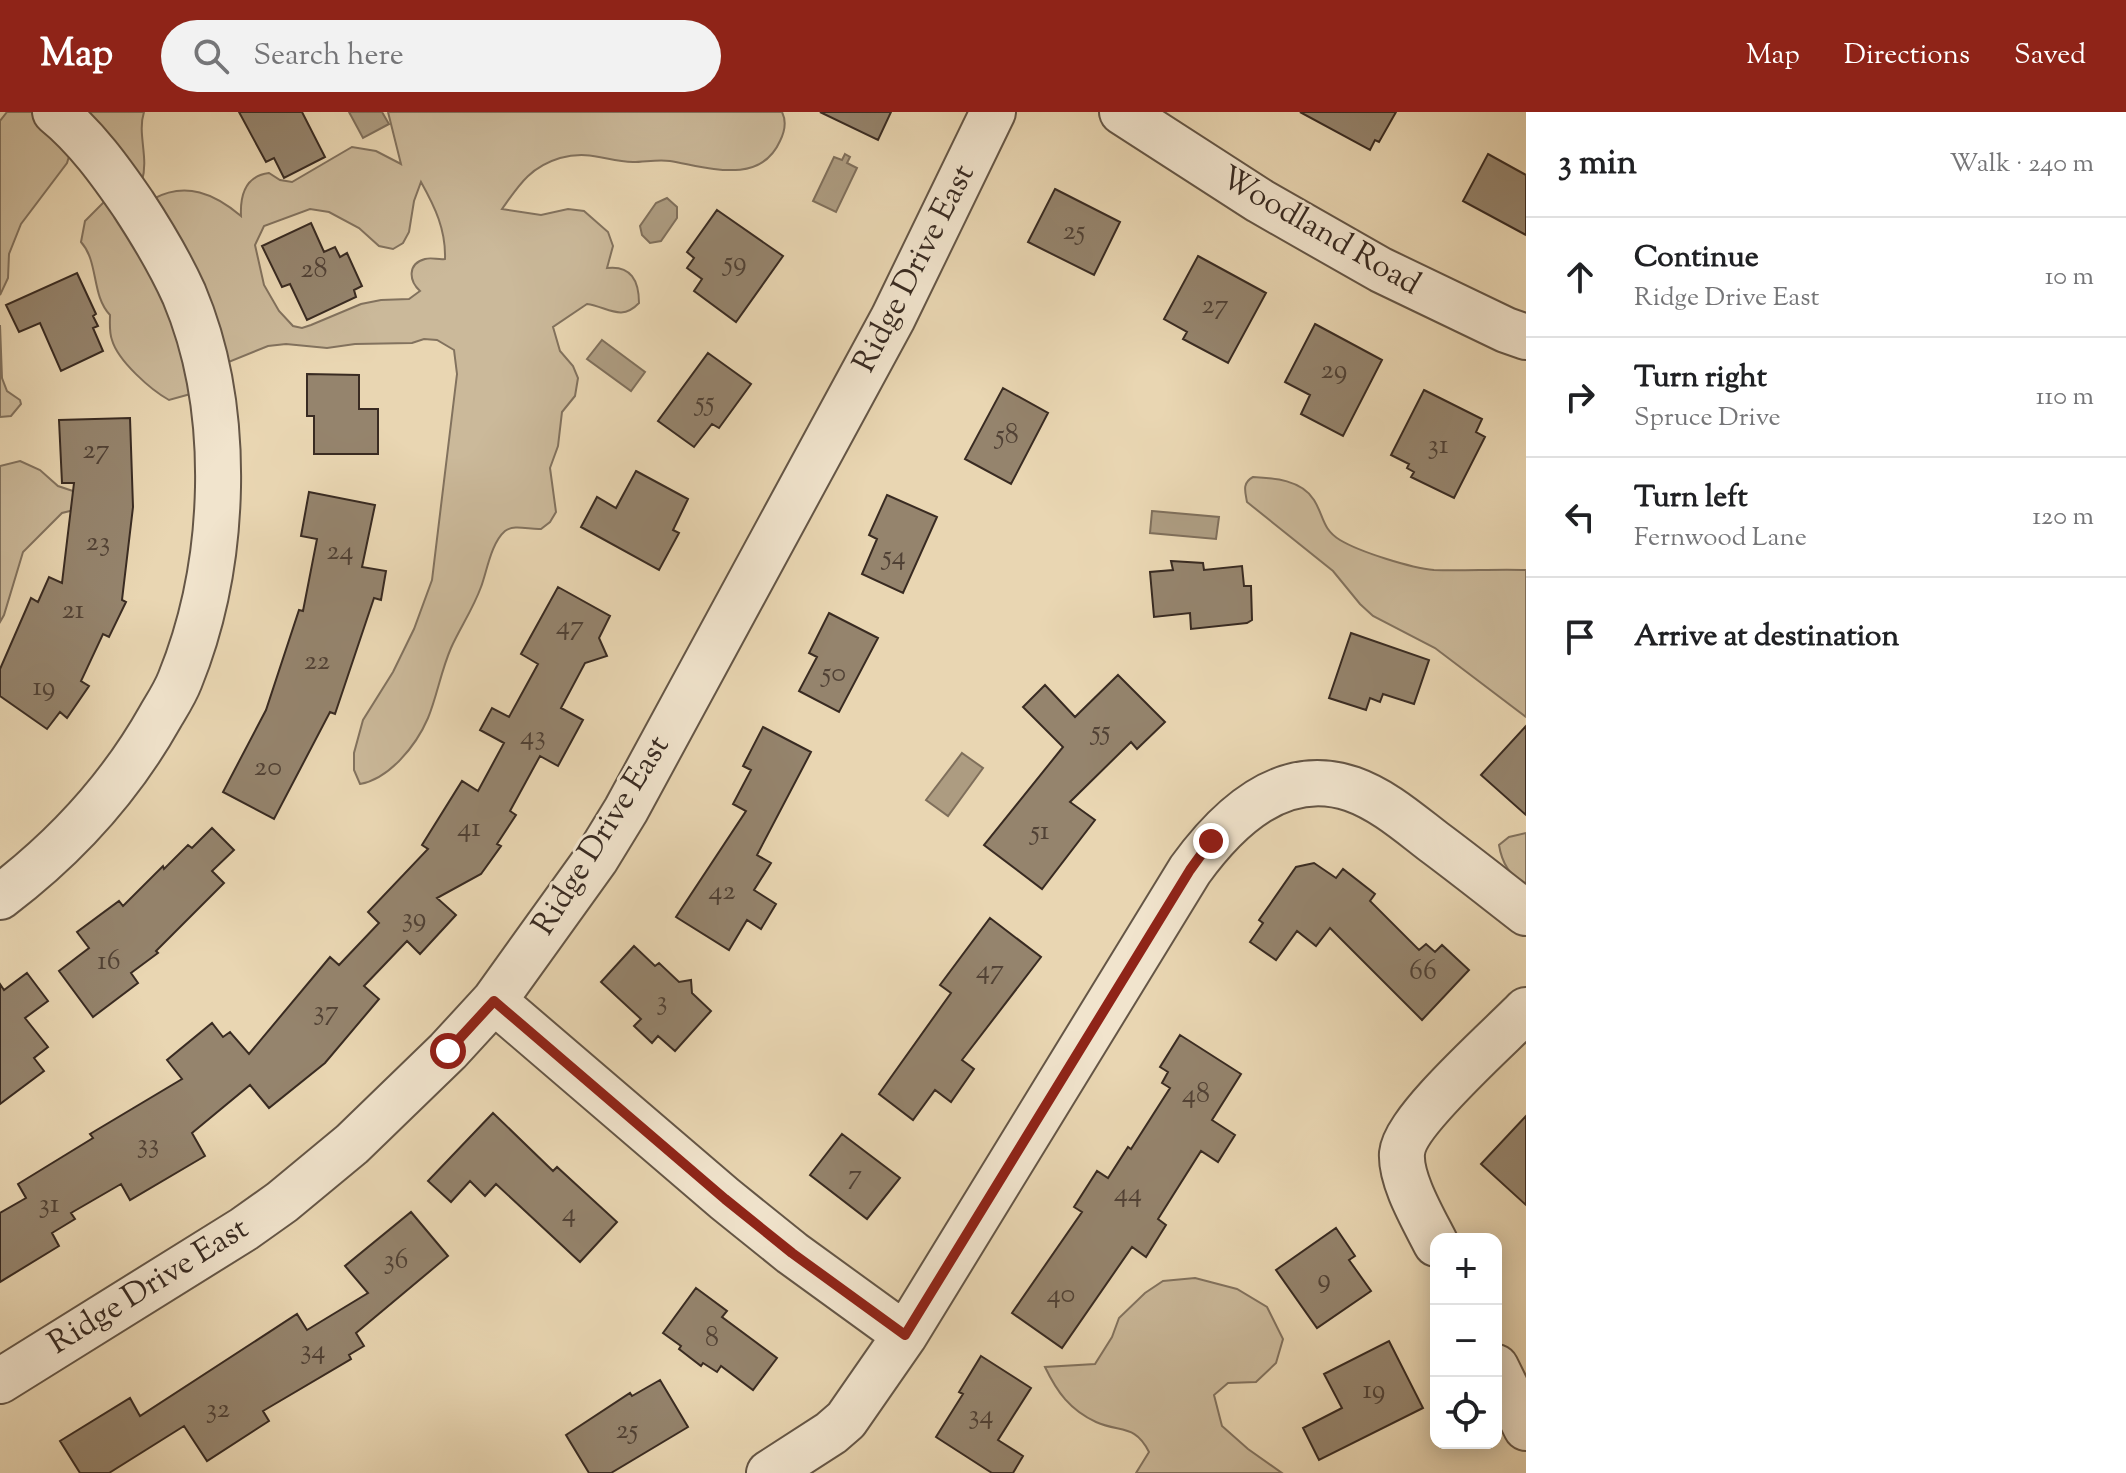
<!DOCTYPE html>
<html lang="en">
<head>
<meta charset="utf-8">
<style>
	:root { --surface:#fff; --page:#f2f2f2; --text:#202124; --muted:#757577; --line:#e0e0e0; --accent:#8f2418 }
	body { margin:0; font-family:"Sorts Mill Goudy",serif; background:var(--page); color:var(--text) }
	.controls { position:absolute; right:24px; bottom:24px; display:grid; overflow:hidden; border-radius:16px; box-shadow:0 4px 20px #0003 }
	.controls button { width:72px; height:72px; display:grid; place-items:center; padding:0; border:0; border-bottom:2px solid var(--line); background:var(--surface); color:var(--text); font:40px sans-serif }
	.stop { position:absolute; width:24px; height:24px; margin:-18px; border:6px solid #8f2418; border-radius:50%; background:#fff }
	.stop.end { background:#8f2418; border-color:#fff; box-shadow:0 2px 8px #0008 }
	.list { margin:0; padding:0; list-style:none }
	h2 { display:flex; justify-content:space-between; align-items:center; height:104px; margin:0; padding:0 32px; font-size:34px }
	h2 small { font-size:26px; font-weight:400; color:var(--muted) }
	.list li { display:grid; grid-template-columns:52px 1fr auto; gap:24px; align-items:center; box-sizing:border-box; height:120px; padding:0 32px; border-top:2px solid var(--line) }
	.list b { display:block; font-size:30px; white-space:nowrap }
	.list p { margin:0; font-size:26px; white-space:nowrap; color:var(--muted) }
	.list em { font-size:26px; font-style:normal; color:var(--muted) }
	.icon { flex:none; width:44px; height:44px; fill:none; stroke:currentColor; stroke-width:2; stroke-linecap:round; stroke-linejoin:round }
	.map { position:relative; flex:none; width:1526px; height:1361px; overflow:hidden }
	header { display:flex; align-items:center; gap:48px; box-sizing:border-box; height:112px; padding:0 40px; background:var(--accent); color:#fff }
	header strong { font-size:38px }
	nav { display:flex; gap:44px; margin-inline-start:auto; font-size:28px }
	.search { width:560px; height:72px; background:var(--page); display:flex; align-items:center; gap:20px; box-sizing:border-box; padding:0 28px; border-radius:44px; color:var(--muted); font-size:30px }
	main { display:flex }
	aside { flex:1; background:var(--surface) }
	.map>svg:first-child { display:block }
	.green { fill:#cbb99a; stroke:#82725e; stroke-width:2; fill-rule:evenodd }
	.water { fill:#ad9c81; stroke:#7f6f5b; stroke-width:2 }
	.building { fill:#95846d; stroke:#392b22; stroke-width:2 }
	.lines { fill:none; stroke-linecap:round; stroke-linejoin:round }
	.minor-casing { stroke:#655646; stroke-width:48 }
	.minor { stroke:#f1e4cd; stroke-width:44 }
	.route { stroke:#8f2418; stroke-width:10 }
	.labels { text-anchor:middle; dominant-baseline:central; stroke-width:6; stroke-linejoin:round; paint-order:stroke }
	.number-label { font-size:28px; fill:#504135 }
	.street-label { font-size:32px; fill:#392b22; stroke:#f1e4cd }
</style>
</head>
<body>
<header>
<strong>Map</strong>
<div class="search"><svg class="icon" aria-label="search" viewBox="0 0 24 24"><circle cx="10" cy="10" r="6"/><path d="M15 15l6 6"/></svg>Search here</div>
<nav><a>Map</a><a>Directions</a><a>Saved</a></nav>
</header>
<main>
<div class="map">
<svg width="1526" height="1361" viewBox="0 0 1526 1361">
	<rect width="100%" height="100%" fill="#e9d6b2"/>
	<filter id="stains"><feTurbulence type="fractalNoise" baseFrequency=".0025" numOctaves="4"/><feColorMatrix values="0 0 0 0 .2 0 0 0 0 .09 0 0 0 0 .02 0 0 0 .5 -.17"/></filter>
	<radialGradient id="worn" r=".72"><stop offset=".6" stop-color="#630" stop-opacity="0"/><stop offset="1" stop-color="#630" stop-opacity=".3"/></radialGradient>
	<path class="green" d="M7,0H144C137,22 149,45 142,69L153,87C186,69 215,82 241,104C240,83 245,64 269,61L280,68L292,70L352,35L376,39L401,52L388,0H782C787,10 785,19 780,29C760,74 707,55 670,49C658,47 645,50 633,50C606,49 590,38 560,46C530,55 519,73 502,97L541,103L568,97L584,99L608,120L613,134L607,156C631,153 639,169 639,191C621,210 608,195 587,192L553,215L560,239L573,254L578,266L575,284L562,300L558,334L550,356L556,400L550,410L541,417C530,418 514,412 505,419C491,431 487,459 481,475C473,497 460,516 451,536C441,559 437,584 428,606C416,634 389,667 360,672L354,658V641L363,608L393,560L414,517L432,468L457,262L454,238L437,228L424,227L412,231L355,232L327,236L286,232L268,234L221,253L194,281L169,288C151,278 118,249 112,228C109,220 110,211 110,203C91,183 99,150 81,130L85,109L107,87L71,38L67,51L21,112L9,142L8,166L0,183V9ZM421,70C435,95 446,118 445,147C438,148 432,145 425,147C407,152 409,169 420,179L409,187L381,188L361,192L311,213L302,216L293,214L279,199L264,173L255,133L264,114L310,97L329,100L359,116L379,134L393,137L403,131L409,120L414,89Z
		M0,213L2,266L7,279L20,288L21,292L11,304L0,305Z
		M20,349L40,358L58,374L76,380L78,397L62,401L23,440L4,503L0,510V354Z
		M1253,365C1274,366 1302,368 1314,388C1324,404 1322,417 1340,428C1360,440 1411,456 1434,458C1464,459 1495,457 1526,458V605L1435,536L1373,504L1360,492L1333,459L1247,390C1245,379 1242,371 1253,365Z
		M1526,721V774C1510,763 1502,752 1499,733L1509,725Z
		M1195,1166L1237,1177L1267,1195L1283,1227L1276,1251L1256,1270L1228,1271L1214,1283L1222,1314L1248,1337L1282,1361H1136L1149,1340C1135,1312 1121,1321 1096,1310C1070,1298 1057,1280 1045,1255L1095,1252L1112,1225L1119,1206L1145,1181L1163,1169Z"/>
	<path class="water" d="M349,0H382L389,12L363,26Z
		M845,42L850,45L847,51L857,56L836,100L813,89L834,45L842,48Z
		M667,86L677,95V106L661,129L650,131L642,123L640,114L656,91Z
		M602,228L645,260L631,279L587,247Z
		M1152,399L1219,405L1216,427L1150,421Z
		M962,641L983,656L948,704L926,688Z"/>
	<path class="building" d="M239,0H302L325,45L284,66L274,46L266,50Z
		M820,0H891L878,28Z
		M1300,0H1396L1379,30L1375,28L1370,38Z
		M1488,42L1526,63V123L1463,89Z
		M1055,77L1120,110L1094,163L1028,130Z
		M717,98L783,144L736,210L694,179L702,167L687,156L694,146L687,140Z
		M311,111L324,140L335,135L340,145L347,141L362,174L354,178L356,185L307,208L290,172L282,175L262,134Z
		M1198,144L1266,181L1228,251L1183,227L1187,220L1164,207Z
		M77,161L96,202L93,204L98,214L93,216L103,239L61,259L40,211L19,220L6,193Z
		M1315,212L1382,248L1343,324L1301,302L1310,283L1285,270Z
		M708,241L751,272L719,316L712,312L694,335L658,309Z
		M307,262L359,263V297H378V342H314V304H307Z
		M1003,276L1048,301L1011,372L965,347Z
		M1424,278L1482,307L1476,320L1485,325L1454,386L1411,365L1414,360L1407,356L1409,352L1391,343Z
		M130,306L133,395L122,488L126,490L109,525L103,522L81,569L89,574L67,606L60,600L47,617L0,584V557L31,486L38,490L49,465L62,471L74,371H62L59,308Z
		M636,359L688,387L673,418L679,421L659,458L581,415L597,385L616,396Z
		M309,380L375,393L362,455L386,459L381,488L374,486L335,602L330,600L274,707L223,680L266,598L299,498L303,499L317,427L301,424Z
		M887,383L937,405L903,481L862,462L877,427L869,423Z
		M1171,449L1203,451L1204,458L1242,454L1244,474H1251L1252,508L1247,511L1191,517L1190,501L1154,505L1150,460L1173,458Z
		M558,475L610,504L599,526L607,544L585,551L561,596L583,608L558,654L540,644L510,699L516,703L497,732L501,734L481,762L437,786L456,803L420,842L407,829L364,874L379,887L325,951L269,996L250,973L192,1021L205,1044L130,1088L121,1072L71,1101L75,1107L52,1121L59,1134L0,1170V1101L26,1086L18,1072L93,1026L90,1022L182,967L167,948L212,911L223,925L230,920L249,942L330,845L339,853L379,811L368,800L428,737L422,733L462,669L478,679L504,631L480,618L492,596L509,605L538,552L521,542Z
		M829,501L878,526L839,600L799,579L817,545L809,541Z
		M1351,521L1429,548L1414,592L1383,582L1380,590L1370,586L1366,598L1329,586Z
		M1118,563L1165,610L1137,637L1131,630L1070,690L1095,708L1042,777L984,733L1063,635L1023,595L1045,573L1075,605Z
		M1526,614V703L1481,663Z
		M763,615L811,640L757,743L771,751L754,778L776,792L761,817L747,808L729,838L676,805L746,699L733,692L751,658L743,654Z
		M212,716L234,738L212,759L224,771L156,839L158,841L131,861L138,871L93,905L59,859L89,836L77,820L119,789L123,794L163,754L164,757L188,733L192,736Z
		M1314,751L1336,766L1343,757L1375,782L1370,789L1419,838L1426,832L1435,840L1442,833L1469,858L1422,908L1330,816L1316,834L1297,819L1276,848L1250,830L1263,811L1259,808L1296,755Z
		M990,806L1041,845L962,948L974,957L951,990L935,978L913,1008L879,982L951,881L940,873Z
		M634,834L655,854L659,851L679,870L691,868L692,881L711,899L675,939L658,924L652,931L634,914L641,907L601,870Z
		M27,861L48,889L25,906L48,935L34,946L44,959L0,992V872L4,878Z
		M1180,923L1241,962L1212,1008L1235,1023L1218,1050L1201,1039L1158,1107L1166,1113L1146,1145L1132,1135L1062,1236L1012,1201L1082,1100L1074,1095L1097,1059L1108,1066L1128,1035L1131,1037L1170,976L1162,971L1168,960L1160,955Z
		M493,1001L553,1059L557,1055L617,1110L580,1150L496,1072L485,1084L470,1069L451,1090L428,1069Z
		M1526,1004V1093L1481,1052Z
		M842,1022L900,1066L867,1107L810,1063Z
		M411,1100L448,1144L356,1221L364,1234L349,1243L351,1247L263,1299L269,1309L207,1349L184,1314L109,1361H80L60,1329L130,1286L140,1304L297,1202L307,1218L368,1181L345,1154Z
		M1336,1116L1355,1144L1349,1148L1371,1179L1317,1216L1276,1158Z
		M696,1176L727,1199L722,1205L777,1246L753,1278L721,1254L717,1260L703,1251L701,1254L679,1237L681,1234L663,1221Z
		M1389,1229L1423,1296L1319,1348L1303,1316L1342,1296L1324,1262Z
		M981,1244L1031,1276L998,1328L1023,1344L1013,1361H992L936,1325L963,1282L959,1280Z
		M660,1268L688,1315L611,1361H589L566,1323L630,1281L632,1284Z"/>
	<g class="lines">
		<g class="minor-casing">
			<path id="minor" d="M1122,0L1260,89L1381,158L1506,218L1526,225
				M0,785C66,735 120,676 160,605C167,593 175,581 180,568C227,452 233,298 184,182C170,151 152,121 133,92C111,60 86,25 55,0
				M494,889L725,1087L792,1141L905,1223
				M1436,1132C1424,1108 1400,1068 1402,1041C1405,1008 1500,925 1526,898
				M1496,1255L1526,1316
				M0,1269L244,1117L282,1090L352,1032L448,939L494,889L596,747L626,698L893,206L993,0
				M769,1361L831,1321L846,1308L905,1223L1190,758C1227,707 1282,653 1352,677C1383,688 1408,710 1434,730C1465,753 1495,777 1526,801"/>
		</g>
		<use href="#minor" class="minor"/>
	</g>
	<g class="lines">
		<path class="route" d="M448,939L494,889L725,1087L792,1141L905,1223L1190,758L1211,729"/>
	</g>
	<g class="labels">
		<g class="number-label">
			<text x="1074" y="120">25</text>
			<text x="735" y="151">59</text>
			<text x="314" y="158">28</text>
			<text x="1215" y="194">27</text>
			<text x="1334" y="259">29</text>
			<text x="705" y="291">55</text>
			<text x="1007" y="324">58</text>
			<text x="1438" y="334">31</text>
			<text x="96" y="339">27</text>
			<text x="98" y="431">23</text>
			<text x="340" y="440">24</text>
			<text x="894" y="445">54</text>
			<text x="73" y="499">21</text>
			<text x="570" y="515">47</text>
			<text x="317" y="550">22</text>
			<text x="834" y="562">50</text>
			<text x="44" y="576">19</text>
			<text x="1101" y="620">55</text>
			<text x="533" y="625">43</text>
			<text x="268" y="656">20</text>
			<text x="469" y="717">41</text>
			<text x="1040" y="720">51</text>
			<text x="722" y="780">42</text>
			<text x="414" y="807">39</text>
			<text x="109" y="850">16</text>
			<text x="990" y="859">47</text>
			<text x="1423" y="860">66</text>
			<text x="662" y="890">3</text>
			<text x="326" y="900">37</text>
			<text x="1196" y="983">48</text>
			<text x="148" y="1033">33</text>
			<text x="855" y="1064">7</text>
			<text x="1128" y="1082">44</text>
			<text x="49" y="1093">31</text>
			<text x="569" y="1102">4</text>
			<text x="396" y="1149">36</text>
			<text x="1324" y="1168">9</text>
			<text x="1061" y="1183">40</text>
			<text x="712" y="1227">8</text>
			<text x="313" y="1239">34</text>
			<text x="1374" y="1279">19</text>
			<text x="218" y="1298">32</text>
			<text x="981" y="1304">34</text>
			<text x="627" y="1319">25</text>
		</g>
		<g class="street-label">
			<text transform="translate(1320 120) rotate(30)">Woodland Road</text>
			<text transform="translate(915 157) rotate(-63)">Ridge Drive East</text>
			<text transform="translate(602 724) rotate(-58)">Ridge Drive East</text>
			<text transform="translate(149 1175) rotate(-32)">Ridge Drive East</text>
		</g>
	</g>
	<rect width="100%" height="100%" filter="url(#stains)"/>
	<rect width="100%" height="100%" fill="url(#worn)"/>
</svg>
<div class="controls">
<button>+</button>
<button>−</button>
<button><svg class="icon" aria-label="locate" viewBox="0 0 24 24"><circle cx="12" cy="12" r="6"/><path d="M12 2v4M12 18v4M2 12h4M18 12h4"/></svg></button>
</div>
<div class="stop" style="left:448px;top:939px"></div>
<div class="stop end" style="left:1211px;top:729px"></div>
</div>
<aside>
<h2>3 min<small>Walk · 240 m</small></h2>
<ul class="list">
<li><svg class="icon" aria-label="ahead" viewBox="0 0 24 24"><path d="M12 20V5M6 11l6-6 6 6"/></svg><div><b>Continue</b><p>Ridge Drive East</p></div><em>10 m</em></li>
<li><svg class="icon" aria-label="right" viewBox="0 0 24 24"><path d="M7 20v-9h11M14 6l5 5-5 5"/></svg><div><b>Turn right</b><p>Spruce Drive</p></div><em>110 m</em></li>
<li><svg class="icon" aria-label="left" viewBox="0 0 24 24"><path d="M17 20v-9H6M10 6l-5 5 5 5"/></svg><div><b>Turn left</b><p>Fernwood Lane</p></div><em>120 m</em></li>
<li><svg class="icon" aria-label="arrive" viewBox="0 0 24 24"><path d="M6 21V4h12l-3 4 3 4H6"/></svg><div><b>Arrive at destination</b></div></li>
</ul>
</aside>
</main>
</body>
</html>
